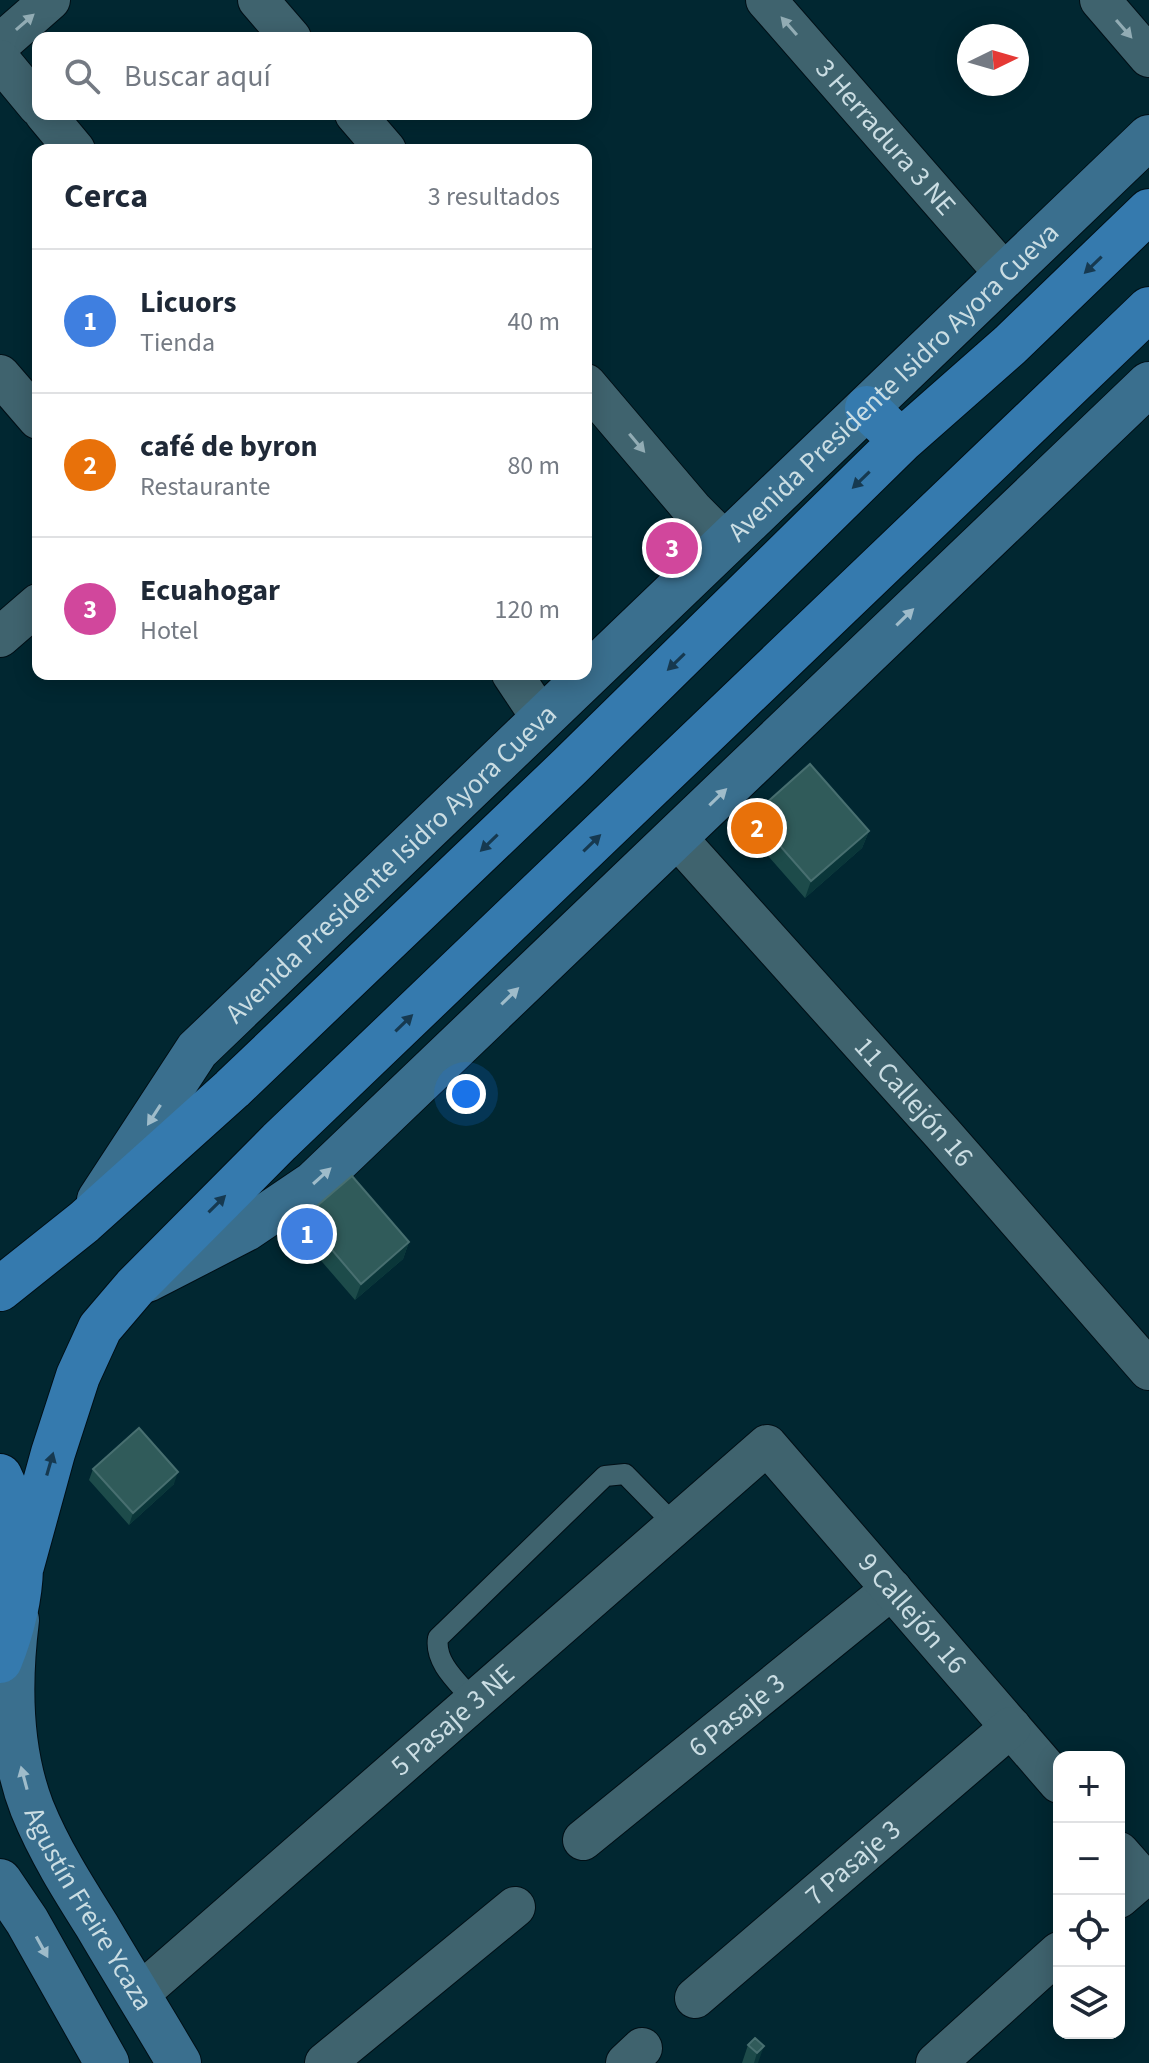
<!DOCTYPE html>
<html lang="es">
<head>
<meta charset="utf-8">
<style>
	:root { --surface:#fff; --page:#f6f6f7; --text:#1f2937; --muted:#747a83; --line:#e0e1e3; --accent:#7c6239 }
	body { margin:0; font-family:"Source Sans 3",sans-serif; background:var(--page); color:var(--text) }
	.controls { position:absolute; right:24px; bottom:24px; display:grid; overflow:hidden; border-radius:16px; box-shadow:0 4px 20px #0003 }
	.controls button { width:72px; height:72px; display:grid; place-items:center; padding:0; border:0; border-bottom:2px solid var(--line); background:var(--surface); color:var(--text); font:40px sans-serif }
	.compass { position:absolute; left:957px; top:24px; width:72px; height:72px; border-radius:50%; background:var(--surface); box-shadow:0 4px 20px #0003; rotate:85deg }
	.you { position:absolute; left:466px; top:1094px; width:28px; height:28px; margin:-20px; border:6px solid #fff; border-radius:50%; background:#1a73e8; box-shadow:0 0 0 12px #1a73e833 }
	.badge { display:grid; place-items:center; width:52px; height:52px; border-radius:50%; background:var(--accent); color:#fff; font-size:26px; font-weight:700 }
	.pin { position:absolute; translate:-50% -50%; border:4px solid #fff; box-shadow:0 2px 8px #0006 }
	.list { margin:0; padding:0; list-style:none }
	h2 { display:flex; justify-content:space-between; align-items:center; height:104px; margin:0; padding:0 32px; font-size:34px }
	h2 small { font-size:26px; font-weight:400; color:var(--muted) }
	.list li { display:grid; grid-template-columns:52px 1fr auto; gap:24px; align-items:center; box-sizing:border-box; height:144px; padding:0 32px; border-top:2px solid var(--line) }
	.list b { display:block; font-size:30px; white-space:nowrap }
	.list p { margin:0; font-size:26px; white-space:nowrap; color:var(--muted) }
	.list em { font-size:26px; font-style:normal; color:var(--muted) }
	.icon { flex:none; width:44px; height:44px; fill:none; stroke:currentColor; stroke-width:2; stroke-linecap:round; stroke-linejoin:round }
	.map { position:relative; flex:none; width:1149px; height:2063px; overflow:hidden }
	.search { position:absolute; background:var(--surface); box-shadow:0 4px 20px #0003; left:32px; top:32px; width:560px; height:88px; display:flex; align-items:center; gap:20px; box-sizing:border-box; padding:0 28px; border-radius:16px; color:var(--muted); font-size:30px }
	.panel { position:absolute; background:var(--surface); box-shadow:0 4px 20px #0003; left:32px; top:144px; width:560px; height:536px; border-radius:16px }
	.map>svg:first-child { display:block }
	.lines { fill:none; stroke-linecap:round; stroke-linejoin:round }
	.lane-casing { stroke:#000f16; stroke-width:22 }
	.street-casing { stroke:#000f16; stroke-width:42 }
	.secondary-casing { stroke:#000f16; stroke-width:46 }
	.primary-casing { stroke:#000f16; stroke-width:46 }
	.lane { stroke:#3f636e; stroke-width:20 }
	.street { stroke:#3f636e; stroke-width:40 }
	.secondary { stroke:#3a6f8e; stroke-width:44 }
	.primary { stroke:#357aae; stroke-width:44 }
	.wall { fill:#1d4b4a }
	.shaded-wall { fill:#0a3639 }
	.building { fill:#305b5a; stroke:#486f70; stroke-width:2 }
	.oneway { fill:#92acb4 }
	.oneway2 { fill:#163950 }
	.oneway3 { fill:#9fbcca }
	.labels { text-anchor:middle; dominant-baseline:central; stroke-width:6; stroke-linejoin:round; paint-order:stroke }
	.street-label { font-size:28px; fill:#cadde3; stroke:#020e12 }
</style>
</head>
<body>
<div class="map">
<svg width="1149" height="2063" viewBox="0 0 1149 2063">
	<rect width="100%" height="100%" fill="#012731"/>
	<g class="lines">
		<g class="lane-casing">
			<path id="lane" d="M474,1701C459,1683 434,1663 438,1638L605,1476L625,1474L675,1525"/>
		</g>
		<g class="street-casing">
			<g id="street">
				<path d="M258,0L291,38"/>
				<path id="s1" d="M766,0L1006,275"/>
				<path d="M1100,0L1149,57"/>
				<path d="M0,44L50,0"/>
				<path d="M0,60L38,106"/>
				<path d="M45,114L75,150"/>
				<path d="M355,114L386,150"/>
				<path d="M0,375L38,419"/>
				<path d="M586,384L693,510L726,543"/>
				<path d="M0,637L38,604"/>
				<path d="M512,674L542,719"/>
				<path id="s2" d="M676,837L942,1133L1149,1370"/>
				<path id="s3" d="M583,1840L892,1589"/>
				<path d="M1119,1852L1142,1878L1119,1898"/>
				<path id="s4" d="M138,1995L767,1445L1059,1783"/>
				<path id="s5" d="M695,1998L1011,1727"/>
				<path d="M325,2063L515,1907"/>
				<path d="M626,2063L642,2048"/>
				<path d="M936,2063L1059,1952"/>
			</g>
		</g>
		<g class="secondary-casing">
			<g id="secondary">
				<path id="s6" d="M99,1200L197,1050L1149,137"/>
				<path d="M147,1280L246,1229L314,1183L1149,384"/>
				<path id="s7" d="M17,1620C9,1683 9,1748 32,1808C49,1850 73,1888 97,1926C124,1972 152,2017 179,2063"/>
				<path d="M0,1881L27,1921L107,2063"/>
			</g>
		</g>
		<g class="primary-casing">
			<path id="primary" d="M867,408L901,441
				M0,1289L84,1222L232,1089L570,766L901,441L1010,345L1149,211
				M0,1476C31,1538 25,1598 0,1661
				M22,1566L53,1453L78,1376L100,1328L135,1287L279,1142L1149,309"/>
		</g>
		<use href="#lane" class="lane"/>
		<use href="#street" class="street"/>
		<use href="#secondary" class="secondary"/>
		<use href="#primary" class="primary"/>
	</g>
	<path class="wall" d="M753,815L869,831L862,848L805,898L747,832Z
		M304,1217L409,1242L403,1259L355,1300L298,1234Z
		M93,1469L174,1484L129,1525L89,1480Z
		M755,2038L758,2063H742L748,2045Z"/>
	<path class="shaded-wall" d="M869,831L862,848L805,898L811,881Z
		M409,1242L403,1259L355,1300L361,1284Z
		M178,1472L174,1484L129,1525L133,1513Z
		M764,2046L758,2063H754L757,2053Z"/>
	<path class="building" d="M810,764L869,831L811,881L753,815Z
		M352,1176L409,1242L361,1284L304,1217Z
		M139,1428L178,1472L133,1513L93,1469Z
		M755,2038L764,2046L757,2053L748,2045Z"/>
	<defs><path id="oneway-solid" d="M-6-.8H1V-3.2L6.5 0L1 3.2V.8H-6Z" transform="scale(2)"/></defs>
	<g class="oneway">
		<use href="#oneway-solid" transform="translate(25 22) rotate(-41)"/>
		<use href="#oneway-solid" transform="translate(789 26) rotate(-131)"/>
		<use href="#oneway-solid" transform="translate(1124 29) rotate(49)"/>
		<use href="#oneway-solid" transform="translate(637 443) rotate(50)"/>
	</g>
	<g class="oneway2">
		<use href="#oneway-solid" transform="translate(1093 265) rotate(136)"/>
		<use href="#oneway-solid" transform="translate(861 480) rotate(136)"/>
		<use href="#oneway-solid" transform="translate(676 662) rotate(136)"/>
		<use href="#oneway-solid" transform="translate(489 843) rotate(136)"/>
		<use href="#oneway-solid" transform="translate(592 843) rotate(-44)"/>
		<use href="#oneway-solid" transform="translate(404 1023) rotate(-44)"/>
		<use href="#oneway-solid" transform="translate(217 1204) rotate(-45)"/>
		<use href="#oneway-solid" transform="translate(50 1464) rotate(-74)"/>
	</g>
	<g class="oneway3">
		<use href="#oneway-solid" transform="translate(905 617) rotate(-44)"/>
		<use href="#oneway-solid" transform="translate(718 797) rotate(-44)"/>
		<use href="#oneway-solid" transform="translate(510 996) rotate(-44)"/>
		<use href="#oneway-solid" transform="translate(154 1115) rotate(123)"/>
		<use href="#oneway-solid" transform="translate(322 1176) rotate(-42)"/>
		<use href="#oneway-solid" transform="translate(24 1778) rotate(-105)"/>
		<use href="#oneway-solid" transform="translate(42 1947) rotate(61)"/>
	</g>
	<g class="labels">
		<g class="street-label">
			<text stroke="none"><textPath href="#s1" startOffset="182">3 Herradura 3 NE</textPath></text>
			<text stroke="none"><textPath href="#s6" startOffset="1144">Avenida Presidente Isidro Ayora Cueva</textPath></text>
			<text stroke="none"><textPath href="#s6" startOffset="448">Avenida Presidente Isidro Ayora Cueva</textPath></text>
			<text stroke="none"><textPath href="#s2" startOffset="356">11 Callejón 16</textPath></text>
			<text stroke="none"><textPath href="#s4" startOffset="1058">9 Callejón 16</textPath></text>
			<text stroke="none"><textPath href="#s3" startOffset="198">6 Pasaje 3</textPath></text>
			<text stroke="none"><textPath href="#s4" startOffset="418">5 Pasaje 3 NE</textPath></text>
			<text stroke="none"><textPath href="#s5" startOffset="208">7 Pasaje 3</textPath></text>
			<text stroke="none"><textPath href="#s7" startOffset="306">Agustín Freire Ycaza</textPath></text>
		</g>
	</g>
</svg>
<div class="controls">
<button>+</button>
<button>−</button>
<button><svg class="icon" aria-label="locate" viewBox="0 0 24 24"><circle cx="12" cy="12" r="6"/><path d="M12 2v4M12 18v4M2 12h4M18 12h4"/></svg></button>
<button><svg class="icon" aria-label="layers" viewBox="0 0 24 24"><path d="M12 4l9 5-9 5-9-5zM3 14l9 5 9-5"/></svg></button>
</div>
<svg class="compass" viewBox="-18 -18 36 36"><path d="M0-13l5 13h-10z" fill="#e53935"/><path d="M0 13l5-13h-10z" fill="#747a83"/></svg>
<div class="you"></div>
<div class="pin badge" style="left:307px;top:1234px;background:#3f7fe0">1</div>
<div class="pin badge" style="left:757px;top:828px;background:#e8710a">2</div>
<div class="pin badge" style="left:672px;top:548px;background:#d1479c">3</div>
<div class="search"><svg class="icon" aria-label="search" viewBox="0 0 24 24"><circle cx="10" cy="10" r="6"/><path d="M15 15l6 6"/></svg>Buscar aquí</div>
<section class="panel">
<h2>Cerca<small>3 resultados</small></h2>
<ul class="list">
<li><span class="badge" style="background:#3f7fe0">1</span><div><b>Licuors</b><p>Tienda</p></div><em>40 m</em></li>
<li><span class="badge" style="background:#e8710a">2</span><div><b>café de byron</b><p>Restaurante</p></div><em>80 m</em></li>
<li><span class="badge" style="background:#d1479c">3</span><div><b>Ecuahogar</b><p>Hotel</p></div><em>120 m</em></li>
</ul>
</section>
</div>
</body>
</html>
